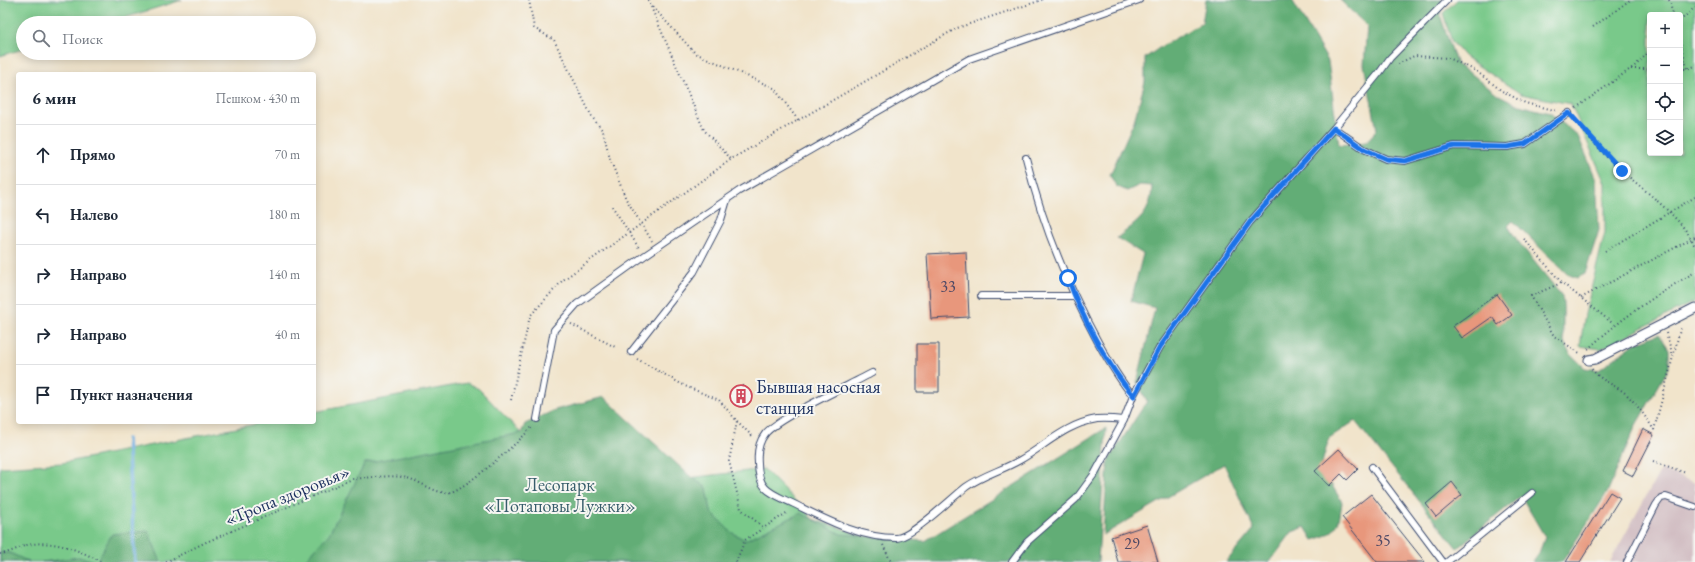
<!DOCTYPE html>
<html lang="ru">
<head>
<meta charset="utf-8">
<style>
	:root { --surface:#fff; --page:#f2f2f3; --text:#1f2937; --muted:#747a83; --line:#e0e1e3 }
	body { margin:0; font-family:"EB Garamond",serif; background:var(--page); color:var(--text) }
	.controls { position:absolute; right:12px; top:12px; display:grid; overflow:hidden; border-radius:4px; box-shadow:0 2px 10px #0003 }
	.controls button { width:36px; height:36px; display:grid; place-items:center; padding:0; border:0; border-bottom:1px solid var(--line); background:var(--surface); color:var(--text); font:20px sans-serif }
	.stop { position:absolute; width:12px; height:12px; margin:-9px; border:3px solid #1a73e8; border-radius:50%; background:#fff }
	.stop.end { background:#1a73e8; border-color:#fff; box-shadow:0 1px 4px #0008 }
	.list { margin:0; padding:0; list-style:none }
	h2 { display:flex; justify-content:space-between; align-items:center; height:52px; margin:0; padding:0 16px; font-size:17px }
	h2 small { font-size:13px; font-weight:400; color:var(--muted) }
	.list li { display:grid; grid-template-columns:26px 1fr auto; gap:12px; align-items:center; box-sizing:border-box; height:60px; padding:0 16px; border-top:1px solid var(--line) }
	.list b { display:block; font-size:15px; white-space:nowrap }
	.list em { font-size:13px; font-style:normal; color:var(--muted) }
	.icon { flex:none; width:22px; height:22px; fill:none; stroke:currentColor; stroke-width:2; stroke-linecap:round; stroke-linejoin:round }
	.map { position:relative; flex:none; width:1695px; height:562px; overflow:hidden }
	.search { position:absolute; background:var(--surface); box-shadow:0 2px 10px #0003; left:16px; top:16px; width:300px; height:44px; display:flex; align-items:center; gap:10px; box-sizing:border-box; padding:0 14px; border-radius:22px; color:var(--muted); font-size:15px }
	.panel { position:absolute; background:var(--surface); box-shadow:0 2px 10px #0003; left:16px; top:72px; width:300px; height:352px; border-radius:4px }
	.map>svg:first-child { display:block }
	.industrial { fill:#d2bec3 }
	.green { fill:#79c98a; stroke:#4a7c74; fill-rule:evenodd }
	.forest { fill:#62ad76; stroke:#3e6e6a }
	.lines { fill:none; stroke-linecap:round; stroke-linejoin:round }
	.stream { stroke:#70afe3; stroke-width:3.5 }
	.building { fill:#e8977b }
	.service-casing { stroke:#3b4a6e; stroke-width:8 }
	.pedestrian-casing { stroke:#3b4a6e; stroke-width:11 }
	.path { stroke:#3b4a6e; stroke-width:2; stroke-dasharray:1 3; stroke-linecap:butt }
	.service { stroke:#fff; stroke-width:6 }
	.pedestrian { stroke:#fff; stroke-width:9 }
	.route { stroke:#1a73e8; stroke-width:5 }
	.labels { text-anchor:middle; dominant-baseline:central; stroke-width:4; stroke-linejoin:round; paint-order:stroke }
	.number-label { font-size:16px; fill:#4e4965 }
	.poi-label { font-size:18px; fill:#1b2f5e; stroke:#f6f6f2; text-anchor:start }
	.park-label { font-size:18px; fill:#375d6b; stroke:#f6f6f2 }
	.street-label { font-size:18px; fill:#1b2f5e; stroke:#f6f6f2 }
</style>
</head>
<body>
<div class="map">
<svg width="1695" height="562" viewBox="0 0 1695 562">
	<rect width="100%" height="100%" fill="#f6f6f2"/>
	<filter id="ink" filterUnits="userSpaceOnUse"><feTurbulence type="fractalNoise" baseFrequency=".025" numOctaves="2"/><feDisplacementMap in="SourceGraphic" scale="8" xChannelSelector="R" yChannelSelector="G"/><feConvolveMatrix kernelMatrix="1 2 1 2 8 2 1 2 1" color-interpolation-filters="sRGB"/></filter>
	<filter id="wash" filterUnits="userSpaceOnUse"><feTurbulence type="fractalNoise" baseFrequency=".012" numOctaves="4" result="noise"/><feDisplacementMap in="SourceGraphic" scale="16" xChannelSelector="R" yChannelSelector="G"/><feGaussianBlur stdDeviation="0.9" result="paint"/><feColorMatrix in="noise" values="0 0 0 0 0 0 0 0 0 0 0 0 0 0 0 0 0 1.4 0 .05"/><feComposite in="paint" operator="in"/></filter>
	<g filter="url(#wash)">
		<rect width="100%" height="100%" fill="#f1e4cb"/>
		<path class="industrial" d="M1661,469L1695,483V562H1610Z"/>
		<path class="green" d="M0,0H182L108,23H23V49L0,56Z
			M1457,0H1695V301L1601,349L1580,346L1585,314L1605,232V183L1571,104L1521,94L1465,57L1452,42L1443,13ZM1650,15H1680V153H1650Z
			M467,383L479,389L521,433L706,562H0V467L62,463L266,422H314V412Z
			M764,469L813,519L863,536L869,562H712L679,479Z"/>
		<path class="forest" d="M1206,0H1292L1328,61L1339,145L1366,142L1377,130L1364,65L1367,26L1340,0H1442L1440,15L1457,65L1473,75L1495,93L1519,105L1550,113L1578,136L1596,179L1599,230L1585,274L1577,278L1567,274L1513,221L1508,226L1517,240L1562,296C1566,314 1558,337 1569,352C1574,358 1580,363 1585,368L1599,370L1634,344L1659,334L1669,349V368L1636,425L1607,493L1562,562H1532L1539,553L1545,537L1521,496L1457,548L1355,421L1329,438L1321,467L1342,502C1339,525 1338,533 1313,540L1305,527L1292,532L1270,562H1226L1254,529L1224,464L1103,535L1108,461L1147,401L1137,382L1155,308L1131,301L1143,254L1117,238C1138,221 1151,215 1152,186L1140,185L1127,191L1116,186L1110,175L1134,121L1145,82V58L1162,46L1202,23Z
			M604,397L690,476L707,488L711,512L731,532L745,540L801,513L841,534L925,541L1106,428L1098,562H303L329,534L365,463L521,433L525,424L555,410Z
			M148,531L161,562H42L79,557L97,561L112,534Z
			M0,553H10L29,562H0Z"/>
		<g class="lines">
			<path class="stream" d="M127,439L135,562"/>
		</g>
		<g id="blocks">
			<path class="building" d="M966,252L969,317L931,319L927,254Z
				M1497,294L1512,315L1498,325L1492,317L1462,338L1453,326Z
				M917,344H939V392H917Z
				M742,385L752,395L740,407L730,397Z
				M1643,429L1654,435L1633,476L1623,471Z
				M1339,449L1358,469L1347,480L1341,474L1329,486L1315,471Z
				M1452,482L1462,495L1436,517L1426,504Z
				M1610,492L1620,498L1580,562H1566Z
				M1371,494L1425,562H1377L1342,517Z
				M1147,525L1158,562H1118L1111,537Z"/>
		</g>
	</g>
	<g filter="url(#ink)">
		<use href="#blocks" fill-opacity="0" stroke="#3b4a6e" stroke-width="1"/>
		<g class="lines">
			<g class="service-casing">
				<path id="service" d="M1334,128L1364,149L1386,159L1405,161L1454,146L1507,147L1525,144L1569,113
					M1026,158C1042,222 1067,285 1098,342C1109,362 1119,379 1133,396
					M981,296H1074
					M631,352L694,272L721,220L727,200
					M872,373C850,385 777,418 765,434C758,443 757,452 758,463C758,491 771,493 794,504C825,519 860,538 896,538C911,538 953,497 966,487C983,475 1003,470 1020,460C1046,445 1066,424 1097,419C1105,418 1115,419 1124,420
					M537,419L554,330L577,304L644,256L739,191L969,59L1139,0
					M1372,467L1443,562
					M1012,562L1027,542L1076,499L1095,473L1124,420L1133,396L1160,347L1250,222L1334,128L1380,72L1390,58L1447,0
					M1447,562L1532,493
					M1627,562L1656,505L1661,498L1666,497L1695,507"/>
			</g>
			<g class="pedestrian-casing">
				<path id="pedestrian" d="M1589,360L1595,359L1695,308"/>
			</g>
			<path class="path" d="M529,0L534,28L554,40L592,117L603,131L610,159L626,199L652,241
				M649,0L650,4L695,53L774,88L798,120
				M1669,0L1673,15
				M651,7L704,130L731,159
				M1680,21L1695,7
				M1593,27L1630,0
				M1680,40L1687,69L1695,66
				M1398,64L1414,56L1449,58L1476,71L1502,91L1525,103L1558,111
				M1631,69H1650
				M1680,69H1687
				M1576,108L1636,65L1650,51
				M1575,120C1589,138 1606,157 1623,172C1644,190 1686,221 1695,247
				M612,206L639,248
				M1524,239L1561,282L1616,326
				M1605,251L1695,197
				M1561,283L1531,296L1554,336L1581,354
				M1581,298L1695,237
				M571,324L617,348
				M1666,333L1673,356
				M1588,349C1620,319 1658,294 1695,272
				M637,359L685,386L719,400L737,421L729,461L741,509L763,527
				M1592,369C1599,380 1615,385 1625,393C1637,404 1645,416 1654,430
				M511,400L530,316L563,280L733,158L957,28L1042,0
				M737,421L753,437
				M1654,430L1681,326
				M1653,461L1686,473
				M883,545L891,562
				M0,554C9,553 18,548 27,545C53,539 79,550 102,562
				M166,562L204,543L352,479C369,478 398,473 413,480C424,484 438,495 451,492C468,487 520,441 532,427
				M736,562L745,540L788,512"/>
			<use href="#service" class="service"/>
			<use href="#pedestrian" class="pedestrian"/>
		</g>
	</g>
	<g class="lines" filter="url(#ink)">
		<path class="route" d="M1068,278C1081,315 1107,366 1134,396L1160,347L1250,222L1334,128L1364,149L1386,159L1405,161L1454,146L1507,147L1525,144L1569,113L1622,171"/>
	</g>
	<defs>
		<g id="building-ring" transform="scale(1.15)"><circle r="9.5" fill="#f6f6f2" stroke="#d1495b" stroke-width="1.5"/><path d="M-4-6H4V6H1V3H-1V6H-4ZM-2.5-4.3h1.7v1.8h-1.7ZM.8-4.3h1.7v1.8H.8ZM-2.5-1h1.7V.8h-1.7ZM.8-1h1.7V.8H.8Z" fill="#d1495b"/></g>
	</defs>
	<g fill-rule="evenodd">
		<use href="#building-ring" x="741" y="396"/>
	</g>
	<g class="labels">
		<g class="number-label">
			<text x="948" y="286">33</text>
			<text x="1383" y="540">35</text>
			<text x="1132" y="543">29</text>
		</g>
		<g class="poi-label">
			<text x="756" y="386">Бывшая насосная<tspan x="756" dy="21">станция</tspan></text>
		</g>
		<g class="park-label">
			<text x="560" y="484">Лесопарк<tspan x="560" dy="21">«Потаповы Лужки»</tspan></text>
		</g>
		<g class="street-label">
			<text transform="translate(287 495) rotate(-22)">«Тропа здоровья»</text>
		</g>
	</g>
</svg>
<div class="controls">
<button>+</button>
<button>−</button>
<button><svg class="icon" aria-label="locate" viewBox="0 0 24 24"><circle cx="12" cy="12" r="6"/><path d="M12 2v4M12 18v4M2 12h4M18 12h4"/></svg></button>
<button><svg class="icon" aria-label="layers" viewBox="0 0 24 24"><path d="M12 4l9 5-9 5-9-5zM3 14l9 5 9-5"/></svg></button>
</div>
<div class="stop" style="left:1068px;top:278px"></div>
<div class="stop end" style="left:1622px;top:171px"></div>
<div class="search"><svg class="icon" aria-label="search" viewBox="0 0 24 24"><circle cx="10" cy="10" r="6"/><path d="M15 15l6 6"/></svg>Поиск</div>
<section class="panel">
<h2>6 мин<small>Пешком · 430 m</small></h2>
<ul class="list">
<li><svg class="icon" aria-label="ahead" viewBox="0 0 24 24"><path d="M12 20V5M6 11l6-6 6 6"/></svg><div><b>Прямо</b></div><em>70 m</em></li>
<li><svg class="icon" aria-label="left" viewBox="0 0 24 24"><path d="M17 20v-9H6M10 6l-5 5 5 5"/></svg><div><b>Налево</b></div><em>180 m</em></li>
<li><svg class="icon" aria-label="right" viewBox="0 0 24 24"><path d="M7 20v-9h11M14 6l5 5-5 5"/></svg><div><b>Направо</b></div><em>140 m</em></li>
<li><svg class="icon" aria-label="right" viewBox="0 0 24 24"><path d="M7 20v-9h11M14 6l5 5-5 5"/></svg><div><b>Направо</b></div><em>40 m</em></li>
<li><svg class="icon" aria-label="arrive" viewBox="0 0 24 24"><path d="M6 21V4h12l-3 4 3 4H6"/></svg><div><b>Пункт назначения</b></div></li>
</ul>
</section>
</div>
</body>
</html>
